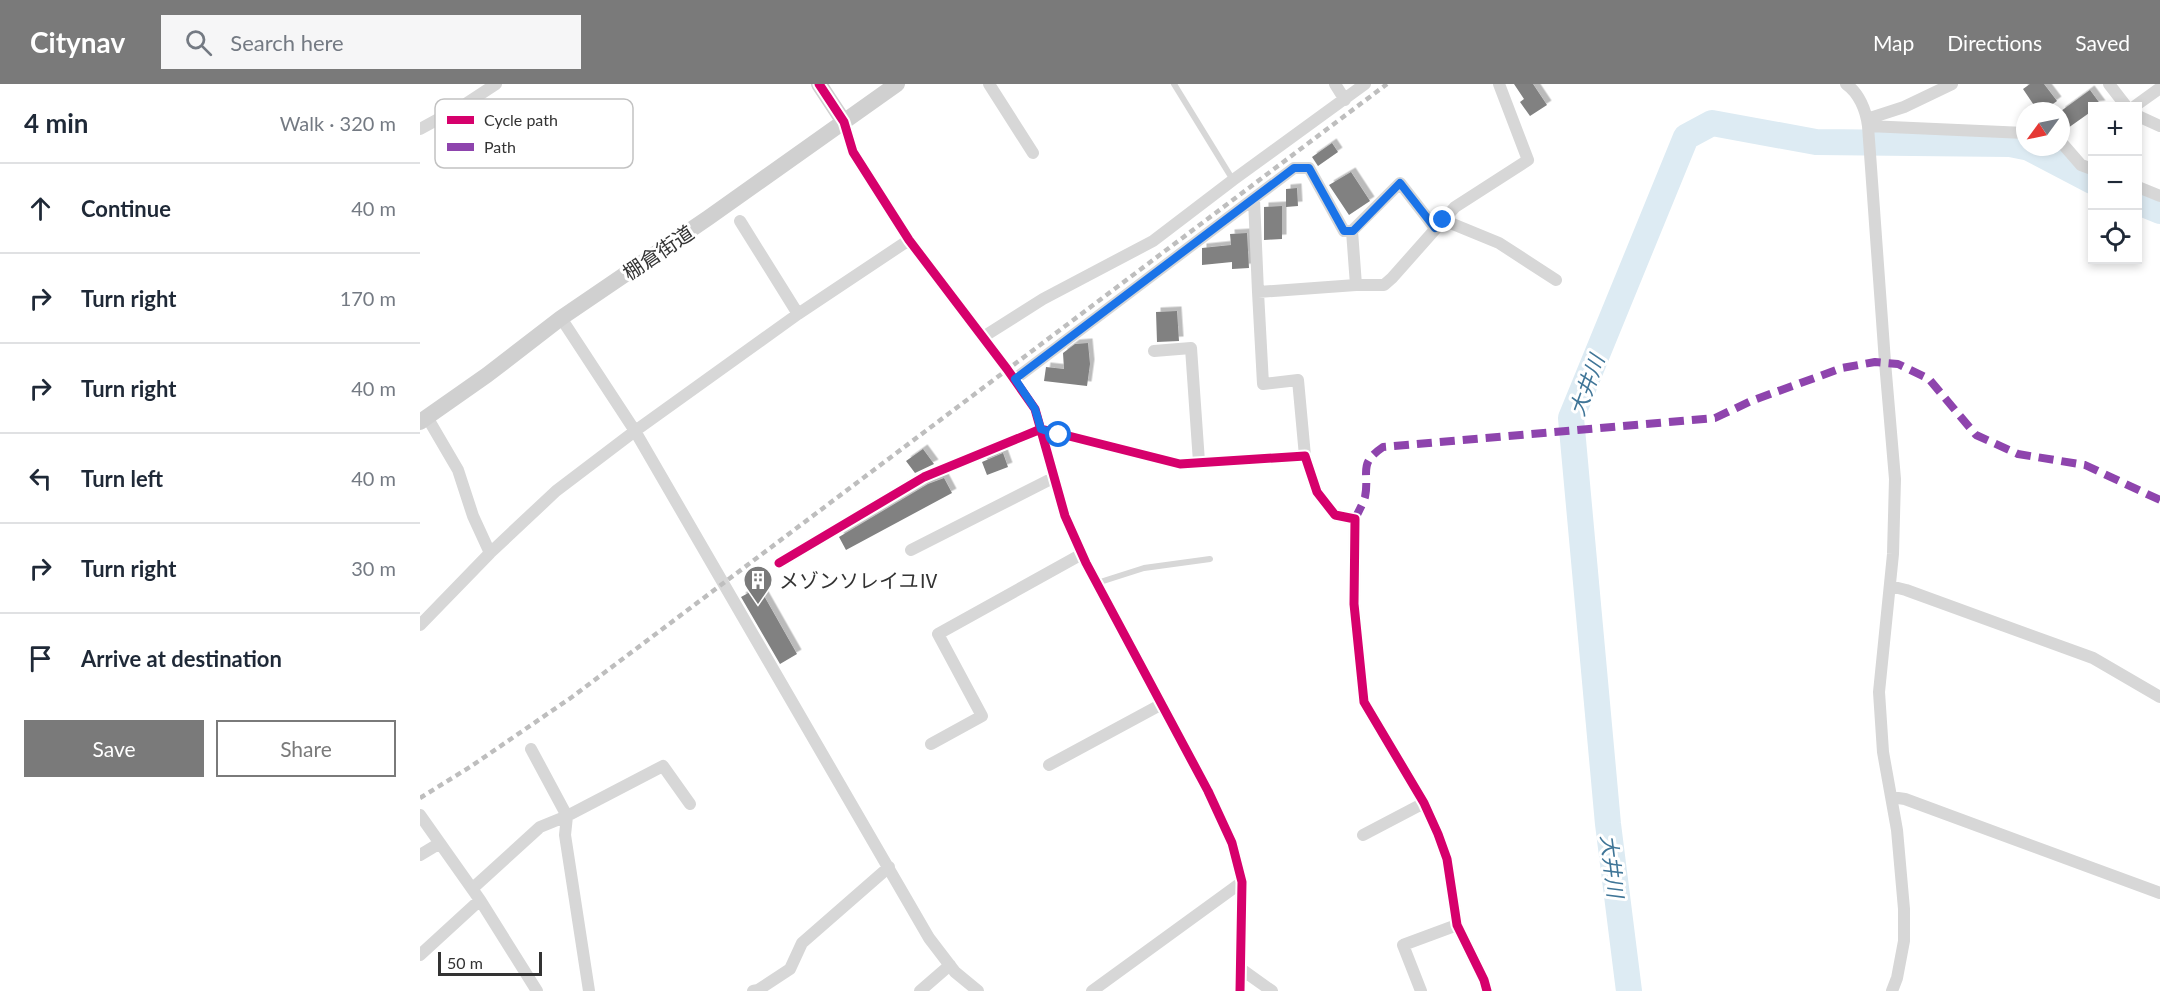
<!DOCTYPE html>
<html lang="en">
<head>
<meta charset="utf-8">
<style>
	:root { --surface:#fff; --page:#f6f6f7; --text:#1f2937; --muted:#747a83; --line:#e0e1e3; --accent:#7a7a7a }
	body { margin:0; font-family:Lato,"Noto Sans JP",sans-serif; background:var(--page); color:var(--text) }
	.controls { position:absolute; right:18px; top:18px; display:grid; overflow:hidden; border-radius:0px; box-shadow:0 3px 9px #0003 }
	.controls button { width:54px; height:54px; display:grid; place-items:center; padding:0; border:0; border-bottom:2px solid var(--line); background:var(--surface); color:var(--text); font:30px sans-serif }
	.compass { position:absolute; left:1596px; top:18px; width:54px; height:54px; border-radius:50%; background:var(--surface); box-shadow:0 3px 9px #0003; rotate:237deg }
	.scale { position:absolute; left:18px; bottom:15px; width:104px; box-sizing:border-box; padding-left:6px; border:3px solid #333; border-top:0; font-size:16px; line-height:21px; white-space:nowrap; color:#333; -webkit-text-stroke:4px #fff; paint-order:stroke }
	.stop { position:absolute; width:18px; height:18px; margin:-14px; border:4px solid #1a73e8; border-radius:50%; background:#fff }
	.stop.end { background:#1a73e8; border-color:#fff; box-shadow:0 2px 6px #0008 }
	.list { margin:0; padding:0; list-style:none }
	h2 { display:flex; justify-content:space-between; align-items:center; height:78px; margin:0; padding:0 24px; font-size:26px }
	h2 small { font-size:20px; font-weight:400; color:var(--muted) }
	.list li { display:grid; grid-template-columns:39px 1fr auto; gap:18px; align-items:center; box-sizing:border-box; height:90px; padding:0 24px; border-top:2px solid var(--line) }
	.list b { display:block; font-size:22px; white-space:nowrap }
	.list em { font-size:20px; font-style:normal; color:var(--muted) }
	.actions { display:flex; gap:12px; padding:18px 24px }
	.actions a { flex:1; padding:14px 0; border:2px solid var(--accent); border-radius:0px; text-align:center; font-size:21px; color:var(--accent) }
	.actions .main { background:var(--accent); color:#fff }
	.icon { flex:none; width:33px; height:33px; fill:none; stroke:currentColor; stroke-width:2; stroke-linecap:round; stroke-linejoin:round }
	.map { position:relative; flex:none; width:1740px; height:907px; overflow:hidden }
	header { display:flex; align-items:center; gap:36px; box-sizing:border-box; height:84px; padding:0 30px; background:var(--accent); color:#fff }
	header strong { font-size:28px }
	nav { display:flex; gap:33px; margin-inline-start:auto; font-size:21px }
	.search { width:420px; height:54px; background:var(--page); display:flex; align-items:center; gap:15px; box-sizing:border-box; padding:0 21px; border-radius:0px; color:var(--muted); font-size:22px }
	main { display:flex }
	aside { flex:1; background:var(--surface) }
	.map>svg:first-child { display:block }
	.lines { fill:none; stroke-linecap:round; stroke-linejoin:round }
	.river { stroke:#ddebf3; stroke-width:26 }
	.building { fill:#818181; filter:url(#shadow) }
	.lane { stroke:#d7d7d7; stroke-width:6 }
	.street { stroke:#d7d7d7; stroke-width:12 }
	.secondary { stroke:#d0d0d0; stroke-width:16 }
	.rail { stroke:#bebebe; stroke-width:4.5; stroke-dasharray:6 4.5; stroke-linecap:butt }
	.quiet { stroke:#8e44ad; stroke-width:8; stroke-dasharray:15 8; stroke-linecap:butt }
	.cycleway-casing { stroke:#fff; stroke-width:13 }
	.cycleway { stroke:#d6006c; stroke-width:9 }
	.route { stroke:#1a73e8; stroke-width:8 }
	.labels { text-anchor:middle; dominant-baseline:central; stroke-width:6; stroke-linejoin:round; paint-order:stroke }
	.street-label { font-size:20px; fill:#333; stroke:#fff }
	.poi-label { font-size:20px; fill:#333; stroke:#fff; text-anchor:start }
	.water-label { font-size:21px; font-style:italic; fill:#3f7597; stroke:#fff }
	.key { fill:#fff; stroke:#c2c2c2; stroke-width:1.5 }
	.key-label { font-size:16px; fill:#333 }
</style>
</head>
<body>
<header>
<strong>Citynav</strong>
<div class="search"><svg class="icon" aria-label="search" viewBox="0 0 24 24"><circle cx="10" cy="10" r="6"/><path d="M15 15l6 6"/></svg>Search here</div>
<nav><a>Map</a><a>Directions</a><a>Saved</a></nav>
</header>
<main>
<aside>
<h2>4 min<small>Walk · 320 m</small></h2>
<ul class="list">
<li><svg class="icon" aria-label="ahead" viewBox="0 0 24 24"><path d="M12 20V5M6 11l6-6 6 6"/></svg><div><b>Continue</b></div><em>40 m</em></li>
<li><svg class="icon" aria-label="right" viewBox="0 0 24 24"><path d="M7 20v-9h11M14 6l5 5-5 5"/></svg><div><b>Turn right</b></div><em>170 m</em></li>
<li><svg class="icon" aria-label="right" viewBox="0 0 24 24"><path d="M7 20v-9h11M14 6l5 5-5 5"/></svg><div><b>Turn right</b></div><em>40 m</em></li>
<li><svg class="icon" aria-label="left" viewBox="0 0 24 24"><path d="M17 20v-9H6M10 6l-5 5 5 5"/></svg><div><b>Turn left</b></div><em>40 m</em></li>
<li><svg class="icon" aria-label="right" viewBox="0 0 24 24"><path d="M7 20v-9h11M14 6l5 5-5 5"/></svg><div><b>Turn right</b></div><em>30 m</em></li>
<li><svg class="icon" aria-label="arrive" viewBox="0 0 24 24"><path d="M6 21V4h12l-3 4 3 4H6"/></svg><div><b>Arrive at destination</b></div></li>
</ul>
<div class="actions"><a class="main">Save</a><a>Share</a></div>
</aside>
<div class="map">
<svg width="1740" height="907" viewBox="0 0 1740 907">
	<defs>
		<filter id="shadow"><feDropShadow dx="4.5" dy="-4.5" stdDeviation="0" flood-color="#0004"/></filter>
	</defs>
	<rect width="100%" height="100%" fill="#fff"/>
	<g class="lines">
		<path class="river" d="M1607,63L1672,97
			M1718,118L1740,127
			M1209,907L1188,740L1151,334L1266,53L1292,39L1396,58L1590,60L1605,63"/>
	</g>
	<path class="building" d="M1094,0H1113L1127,21L1110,32L1100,18L1104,15Z
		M1610,0H1624L1637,17L1623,27H1618L1603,5Z
		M1670,6L1681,21L1672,22V27L1648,44L1641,34V27Z
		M912,59L918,68L898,82L892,73Z
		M931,88L950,117L929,131L909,101Z
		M877,104L878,122L866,123V105Z
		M862,122V155L844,156V123Z
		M827,149L829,184L812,185V178L782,181V164L811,161L810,150Z
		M757,227L759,257L737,258L736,228Z
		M668,259L670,280L667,302L624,297L626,283L644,285L643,269L655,260Z
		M503,365L514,380L495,389L486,377Z
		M583,369L588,383L567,391L562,378Z
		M524,394L532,409L426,466L419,453L508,400Z
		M339,503L377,570L360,580L321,513Z"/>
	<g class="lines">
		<path class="lane" d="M754,0L813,96
			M677,499L724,484L790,475"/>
		<path class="street" d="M569,0L613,69
			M915,0L925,16
			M1426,0C1439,9 1446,26 1448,42L1465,278L1475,395L1473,470L1459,608L1463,668L1477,746L1484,825V857L1477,894L1472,907
			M1689,0L1706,22
			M1715,22L1740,4
			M1718,32L1740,42
			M1447,35L1484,23L1532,0
			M424,38L433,68L489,156L587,285L615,325L645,432L666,479L788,707L812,759L822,798L820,907
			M1448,42L1605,49
			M0,45L44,21L76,0
			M1641,58L1661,81L1672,85
			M1718,103L1740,112
			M1023,136L1079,159L1136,196
			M320,137L378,230
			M932,147L980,99L1015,144
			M936,201H964L972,194L1035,123L1108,76L1079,0
			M838,208L843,300L878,296L885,372
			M141,234L215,347L509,854L535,888L558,907
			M563,253L623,215L733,157L813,96L945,0
			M734,267L771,264L779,378
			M595,295L874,84H889L924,147H932L936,201L838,208L834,115
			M7,333L38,386L53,432L70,469
			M491,466L633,394
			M359,479L504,393L621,345L760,380L885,372L897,408L915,431L935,435L934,520L944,618L1004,719L1018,750L1027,775L1037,841L1064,896L1067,907
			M1470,502L1486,506L1673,574L1740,613
			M0,541L70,469L136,407L215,347L378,230L489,156
			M511,660L562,632L518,550L662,470
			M111,665L147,732L145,751L169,907
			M629,681L742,620
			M1471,713L1485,715L1740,809
			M0,731L60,816L117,907
			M943,751L1004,719
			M0,771L20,759
			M53,804L120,743L147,732L243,682L270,720
			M0,871L60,816
			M821,885L852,907
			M333,907L338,906L370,885L382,859L469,783
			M500,907L530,881
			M672,907L822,798
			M1001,907L983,861L1037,841"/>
		<path class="secondary" d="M399,0L424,38
			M0,338L67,291L141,234L288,134L477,0"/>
		<path class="rail" d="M0,714L50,683L152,613L967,0"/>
		<path class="quiet" d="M935,435C938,428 943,420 945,413C950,387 937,381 963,363L1295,334L1331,317L1422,284L1455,278L1478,280L1509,295L1556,351L1598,370L1665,381L1740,416"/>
		<g class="cycleway-casing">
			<path id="cycleway" d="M399,0L424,38L433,68L489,156L587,285L615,325L645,432L666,479L788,707L812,759L822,798L820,907
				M359,479L504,393L621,345L760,380L885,372L897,408L915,431L935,435L934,520L944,618L1004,719L1018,750L1027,775L1037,841L1064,896L1067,907"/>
		</g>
		<use href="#cycleway" class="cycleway"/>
	</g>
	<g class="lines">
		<path class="route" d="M639,351L621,345L615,325L595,295L874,84H889L924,147H933L980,99L1015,144L1023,136"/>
	</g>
	<defs>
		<g id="building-pin" transform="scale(1.5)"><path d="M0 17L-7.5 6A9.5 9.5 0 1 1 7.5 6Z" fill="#7a7a7a" stroke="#fff"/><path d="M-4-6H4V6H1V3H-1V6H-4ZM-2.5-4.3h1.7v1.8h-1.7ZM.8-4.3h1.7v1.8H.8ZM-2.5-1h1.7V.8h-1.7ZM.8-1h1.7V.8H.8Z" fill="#fff"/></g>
	</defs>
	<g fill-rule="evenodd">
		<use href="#building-pin" x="338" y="496"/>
	</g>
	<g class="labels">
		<g class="street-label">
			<text transform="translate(238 168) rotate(-34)">棚倉街道</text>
		</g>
		<g class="poi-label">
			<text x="359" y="496">メゾンソレイユⅣ</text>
		</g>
		<g class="water-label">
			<text transform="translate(1166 301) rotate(-70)">大井川</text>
			<text transform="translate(1193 782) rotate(83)">大井川</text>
		</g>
	</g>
	<rect x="15" y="15" width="198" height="69" rx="9" class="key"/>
	<rect x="27" y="32" width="27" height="8" fill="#d6006c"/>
	<rect x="27" y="59" width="27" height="8" fill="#8e44ad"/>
	<g class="key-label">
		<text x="64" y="42">Cycle path</text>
		<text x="64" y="69">Path</text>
	</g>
</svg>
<div class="controls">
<button>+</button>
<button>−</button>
<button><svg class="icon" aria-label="locate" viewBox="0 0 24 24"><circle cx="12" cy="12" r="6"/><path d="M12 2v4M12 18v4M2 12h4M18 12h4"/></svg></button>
</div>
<svg class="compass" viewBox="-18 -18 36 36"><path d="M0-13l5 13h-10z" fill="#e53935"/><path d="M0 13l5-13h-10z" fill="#747a83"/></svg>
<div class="scale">50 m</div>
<div class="stop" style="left:639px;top:351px"></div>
<div class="stop end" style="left:1023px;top:136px"></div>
</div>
</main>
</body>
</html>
